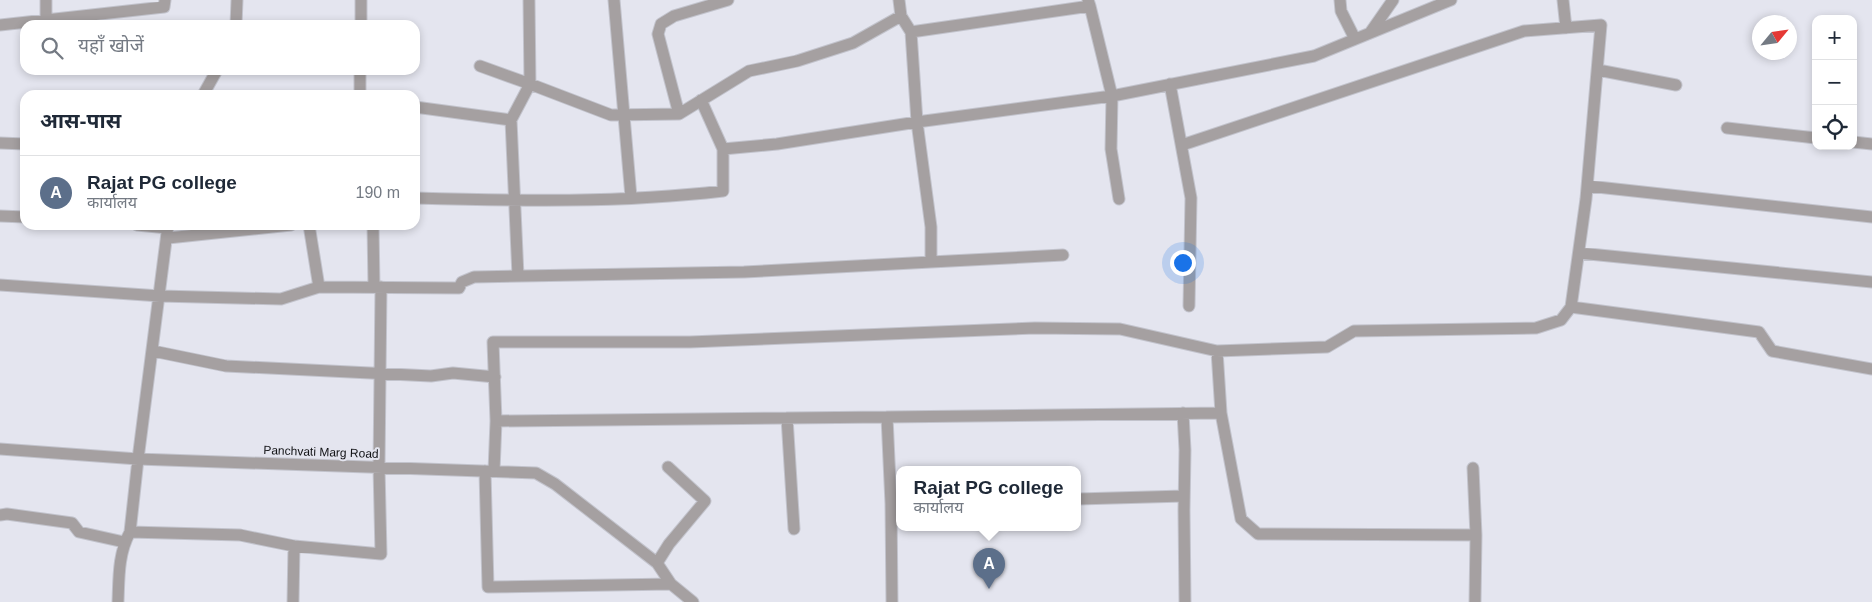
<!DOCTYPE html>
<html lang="hi">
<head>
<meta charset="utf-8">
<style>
	:root { --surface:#fff; --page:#f2f2f3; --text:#1f2937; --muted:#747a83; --line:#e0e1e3; --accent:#2563eb }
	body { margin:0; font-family:Helvetica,"Noto Sans Devanagari",sans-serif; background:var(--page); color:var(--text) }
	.controls { position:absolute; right:15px; top:15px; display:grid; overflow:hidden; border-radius:10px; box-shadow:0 2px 8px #0003 }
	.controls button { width:45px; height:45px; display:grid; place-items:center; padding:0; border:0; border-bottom:1px solid var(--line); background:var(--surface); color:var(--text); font:25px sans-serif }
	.compass { position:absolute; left:1752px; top:15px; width:45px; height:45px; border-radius:50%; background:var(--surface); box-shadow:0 2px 8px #0003; rotate:61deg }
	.you { position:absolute; left:1182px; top:262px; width:18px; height:18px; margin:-12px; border:4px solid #fff; border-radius:50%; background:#1a73e8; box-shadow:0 0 0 8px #1a73e833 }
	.badge { display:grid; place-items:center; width:32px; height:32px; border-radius:50%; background:var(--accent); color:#fff; font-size:16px; font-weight:700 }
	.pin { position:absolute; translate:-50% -41px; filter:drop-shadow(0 1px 2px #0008) }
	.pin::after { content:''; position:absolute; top:26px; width:18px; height:15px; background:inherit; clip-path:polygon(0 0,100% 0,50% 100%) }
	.popup { position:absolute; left:896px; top:466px; width:185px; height:65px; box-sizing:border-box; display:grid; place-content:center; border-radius:10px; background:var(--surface); filter:drop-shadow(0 1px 4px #0005); font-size:16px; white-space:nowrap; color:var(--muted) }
	.popup b { font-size:19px; color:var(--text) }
	.popup::after { content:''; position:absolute; left:50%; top:100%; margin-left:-10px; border:10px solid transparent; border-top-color:var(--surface) }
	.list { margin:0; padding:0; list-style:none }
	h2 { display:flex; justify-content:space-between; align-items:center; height:65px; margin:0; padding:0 20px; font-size:21px }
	h2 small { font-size:16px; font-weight:400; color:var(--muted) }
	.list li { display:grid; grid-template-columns:32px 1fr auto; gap:15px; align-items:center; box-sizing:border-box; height:75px; padding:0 20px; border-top:1px solid var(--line) }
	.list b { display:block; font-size:19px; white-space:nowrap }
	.list p { margin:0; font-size:16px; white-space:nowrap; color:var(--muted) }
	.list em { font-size:16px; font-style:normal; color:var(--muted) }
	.icon { flex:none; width:28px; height:28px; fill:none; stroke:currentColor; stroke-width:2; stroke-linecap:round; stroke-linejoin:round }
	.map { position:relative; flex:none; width:1872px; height:602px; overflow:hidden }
	.search { position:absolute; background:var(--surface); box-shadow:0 2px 8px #0003; left:20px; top:20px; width:400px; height:55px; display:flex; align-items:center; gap:12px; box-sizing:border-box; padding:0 18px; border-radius:15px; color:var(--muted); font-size:19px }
	.panel { position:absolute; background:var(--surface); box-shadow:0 2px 8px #0003; left:20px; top:90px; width:400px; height:140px; border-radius:15px }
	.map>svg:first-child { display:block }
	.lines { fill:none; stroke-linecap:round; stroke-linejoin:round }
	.minor-casing { stroke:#c2c3cc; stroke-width:13 }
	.minor { stroke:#a5a0a1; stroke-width:11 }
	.labels { text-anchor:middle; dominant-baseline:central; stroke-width:4; stroke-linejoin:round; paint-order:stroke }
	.street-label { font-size:12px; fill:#101114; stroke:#e4e5ef }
</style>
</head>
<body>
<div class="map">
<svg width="1872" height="602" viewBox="0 0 1872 602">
	<rect width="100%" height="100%" fill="#e4e5ef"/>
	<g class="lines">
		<g class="minor-casing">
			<path id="minor" d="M46,0V19
				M529,0L530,84L611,115L679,114L749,71L797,61L853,43L901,16L911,32L1090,6L1088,0
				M614,0L631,197
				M899,0L901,16
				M1340,0L1341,11L1355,39
				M1563,0L1566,28
				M0,25L164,7L165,0
				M236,25L237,0
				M361,25V0
				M911,32L917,122L931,227V262L1063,255
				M1370,33L1393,0
				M480,66L530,84L511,120L518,276
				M1598,70L1676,85
				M1170,84L1191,198L1189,306
				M203,95L217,70
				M360,95V70
				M701,100L723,149
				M415,107L511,120
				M679,114L658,34L661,24L674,16L728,0
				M1727,128L1816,138
				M1853,142L1872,144
				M0,143L25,144
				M1588,186L1872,217
				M415,198C517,201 622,203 723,191V149L777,144L917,122L1112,96L1090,6
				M1119,199L1111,149L1112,96L1314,56L1451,0
				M0,216L25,217
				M137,225L168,228
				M168,225L138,459L536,473L555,484L657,563L671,584L693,602
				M309,225L319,287L459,288L462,282L474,277L744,272L931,262
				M373,225L374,287
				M168,238L291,225
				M1579,253L1872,282
				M0,285L160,296L281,299L319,287
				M1571,307L1759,332L1772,351L1872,369
				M153,351L226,366L431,376L453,373L495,377
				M1217,351L1221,413L1241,519L1258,534L1476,535L1473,468
				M1183,413L1185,450L1184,510L1185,602
				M787,418L794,529
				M496,421L493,342H690L1035,328L1120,329L1217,351L1327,347L1354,331L1536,328L1561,320L1571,307L1586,199L1601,25L1524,31L1182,145
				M0,449L138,459L130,532C118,554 119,578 118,602
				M485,471L488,587L671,584
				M494,471L496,421L887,417
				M1078,499L1184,496
				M891,504L887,417L1221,413
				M0,515L7,514L72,523L79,532L124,542
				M130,532L240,535L294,546L381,554L379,467L381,287
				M657,563L669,544L705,501L668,467
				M293,602L294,546
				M892,602L891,504H900
				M1475,602L1476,535"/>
		</g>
		<use href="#minor" class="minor"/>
	</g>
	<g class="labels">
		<g class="street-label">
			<text transform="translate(321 452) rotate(2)">Panchvati Marg Road</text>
		</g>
	</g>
</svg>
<div class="controls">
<button>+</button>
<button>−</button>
<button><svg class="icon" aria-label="locate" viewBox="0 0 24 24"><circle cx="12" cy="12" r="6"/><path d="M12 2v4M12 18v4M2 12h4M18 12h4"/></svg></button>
</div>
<svg class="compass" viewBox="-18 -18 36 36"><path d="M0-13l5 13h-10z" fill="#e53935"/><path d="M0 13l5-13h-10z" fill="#747a83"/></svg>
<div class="you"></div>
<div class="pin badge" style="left:989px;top:589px;background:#5c6f8a">A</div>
<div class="popup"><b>Rajat PG college</b>कार्यालय</div>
<div class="search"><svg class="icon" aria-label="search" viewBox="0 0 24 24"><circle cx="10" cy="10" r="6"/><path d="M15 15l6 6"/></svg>यहाँ खोजें</div>
<section class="panel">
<h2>आस-पास<small></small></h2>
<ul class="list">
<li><span class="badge" style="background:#5c6f8a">A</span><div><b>Rajat PG college</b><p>कार्यालय</p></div><em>190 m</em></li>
</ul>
</section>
</div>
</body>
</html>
